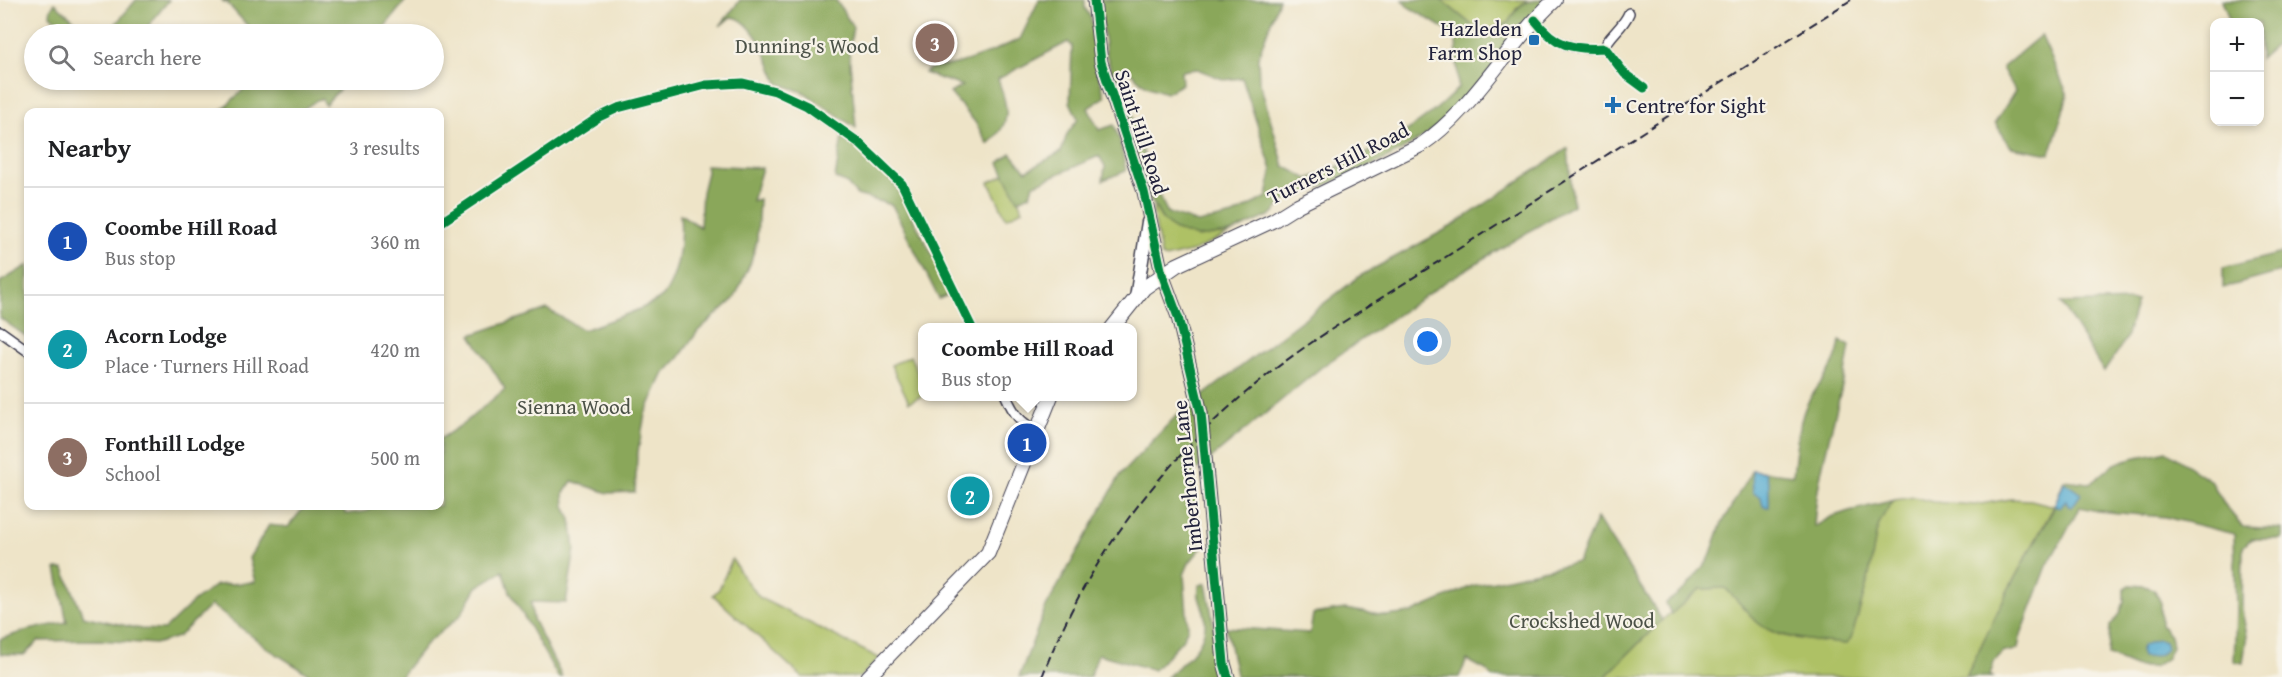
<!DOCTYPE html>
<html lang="en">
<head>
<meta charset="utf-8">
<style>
	:root { --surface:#fff; --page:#f6f6f6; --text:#202124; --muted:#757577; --line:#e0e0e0; --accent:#7c3aed }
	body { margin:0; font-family:"Gentium Book Plus",serif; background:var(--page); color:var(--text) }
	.controls { position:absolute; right:18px; top:18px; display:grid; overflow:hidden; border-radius:12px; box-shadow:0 3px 9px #0003 }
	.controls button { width:54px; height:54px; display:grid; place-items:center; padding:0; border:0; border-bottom:2px solid var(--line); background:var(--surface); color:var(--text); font:30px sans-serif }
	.you { position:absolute; left:1428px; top:342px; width:21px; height:21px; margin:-15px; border:4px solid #fff; border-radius:50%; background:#1a73e8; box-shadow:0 0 0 9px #1a73e833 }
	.badge { display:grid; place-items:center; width:39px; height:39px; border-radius:50%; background:var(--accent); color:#fff; font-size:20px; font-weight:700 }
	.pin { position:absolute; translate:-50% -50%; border:3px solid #fff; box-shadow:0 2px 6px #0006 }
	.popup { position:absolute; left:918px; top:323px; width:219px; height:78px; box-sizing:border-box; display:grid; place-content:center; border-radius:12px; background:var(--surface); filter:drop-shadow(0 2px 4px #0005); font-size:20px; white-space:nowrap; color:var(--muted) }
	.popup b { font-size:22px; color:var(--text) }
	.popup::after { content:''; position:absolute; left:50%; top:100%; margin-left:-12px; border:12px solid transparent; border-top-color:var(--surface) }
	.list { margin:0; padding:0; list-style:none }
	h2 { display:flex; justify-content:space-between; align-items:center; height:78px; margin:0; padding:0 24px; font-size:26px }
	h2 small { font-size:20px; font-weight:400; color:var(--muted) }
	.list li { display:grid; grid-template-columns:39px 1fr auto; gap:18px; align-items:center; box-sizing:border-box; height:108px; padding:0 24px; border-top:2px solid var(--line) }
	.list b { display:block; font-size:22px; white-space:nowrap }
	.list p { margin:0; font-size:20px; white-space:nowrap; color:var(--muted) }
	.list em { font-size:20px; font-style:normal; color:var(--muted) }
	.icon { flex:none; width:33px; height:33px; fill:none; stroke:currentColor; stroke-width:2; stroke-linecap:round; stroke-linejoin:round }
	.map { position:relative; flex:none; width:2282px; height:677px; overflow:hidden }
	.search { position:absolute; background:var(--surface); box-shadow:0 3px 9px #0003; left:24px; top:24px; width:420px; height:66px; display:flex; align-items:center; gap:15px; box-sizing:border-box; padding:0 21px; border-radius:33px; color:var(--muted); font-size:22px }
	.panel { position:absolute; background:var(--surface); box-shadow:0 3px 9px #0003; left:24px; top:108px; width:420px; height:402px; border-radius:12px }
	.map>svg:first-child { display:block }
	.green { fill:#aec165; stroke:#687250; stroke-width:1.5 }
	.forest { fill:#8aa75a; stroke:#56644a; stroke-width:1.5; fill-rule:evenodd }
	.water { fill:#53aad0; stroke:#3a6686; stroke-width:1.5 }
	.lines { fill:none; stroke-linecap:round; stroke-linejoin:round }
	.minor-casing { stroke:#413f50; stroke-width:12 }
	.tertiary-casing { stroke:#413f50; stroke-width:15 }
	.secondary-casing { stroke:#413f50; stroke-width:16 }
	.minor { stroke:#fff; stroke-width:9 }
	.tertiary { stroke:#fff; stroke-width:12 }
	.secondary { stroke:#fff; stroke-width:14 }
	.rail { stroke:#22223b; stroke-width:2; stroke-dasharray:9 4.5; stroke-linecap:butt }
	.tertiary-bridge-casing { stroke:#413f50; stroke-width:15; stroke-linecap:butt }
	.tertiary-bridge { stroke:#fff; stroke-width:12 }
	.cycleway-casing { stroke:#f7f3e8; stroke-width:13 }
	.cycleway { stroke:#00873e; stroke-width:9 }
	.poi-dot { fill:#1f6fb2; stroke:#f7f3e8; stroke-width:2 }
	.labels { text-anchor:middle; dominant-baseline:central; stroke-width:4.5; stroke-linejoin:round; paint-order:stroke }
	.poi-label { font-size:21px; fill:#22223b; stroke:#f7f3e8; text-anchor:end }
	.park-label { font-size:21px; fill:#4c5248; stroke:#f7f3e8 }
	.street-label { font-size:21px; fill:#22223b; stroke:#f7f3e8 }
</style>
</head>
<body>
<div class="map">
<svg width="2282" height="677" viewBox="0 0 2282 677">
	<rect width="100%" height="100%" fill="#f7f3e8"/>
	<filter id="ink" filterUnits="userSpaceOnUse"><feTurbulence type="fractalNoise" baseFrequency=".0167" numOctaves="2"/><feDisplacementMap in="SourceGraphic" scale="12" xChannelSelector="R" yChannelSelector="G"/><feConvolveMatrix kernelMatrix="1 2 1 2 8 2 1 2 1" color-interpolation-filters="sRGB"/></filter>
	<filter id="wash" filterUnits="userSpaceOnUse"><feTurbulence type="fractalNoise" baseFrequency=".008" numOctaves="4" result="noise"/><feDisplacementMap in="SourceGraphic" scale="24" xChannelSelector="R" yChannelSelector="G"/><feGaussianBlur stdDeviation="1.35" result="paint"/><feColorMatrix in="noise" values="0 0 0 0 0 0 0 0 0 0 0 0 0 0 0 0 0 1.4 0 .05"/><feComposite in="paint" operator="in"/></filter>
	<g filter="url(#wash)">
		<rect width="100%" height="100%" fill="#eee4c8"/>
		<path class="green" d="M1441,0H1527L1516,9L1508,23L1482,33Z
			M1006,174L1023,210L1006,218L989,182Z
			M1154,206L1162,219L1230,233L1194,251L1165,258L1161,255L1153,211Z
			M910,356L922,382V396L909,402L891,365Z
			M1914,497L1933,502L1975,505L2010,499L2031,500L2054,506L2008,590L1966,677H1605L1662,620L1700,589L1725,588C1740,601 1752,620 1769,630C1789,641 1828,641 1851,639L1869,574L1877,524L1884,512L1895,500Z
			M732,559L743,577L760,598L879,658L860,677H802L713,595L719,589Z"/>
		<path class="forest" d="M136,0H169L142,34H107Z
			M222,0H406L383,29L386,31L384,34H255L228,4L229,1L225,3Z
			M740,0H836L853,27L849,51L856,128L805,93L778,83C770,64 754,18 731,17L720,26Z
			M1039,0H1085V8L1091,18L1098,73L1105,97L1088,108L1099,130L1114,125L1120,141L1126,171L1103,180L1105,166L1099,156L1033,185L1030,195L1018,200L999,163L1011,153L1026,171L1061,152L1067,134L1078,119L1070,102L1072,46L1068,42L998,79C1007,107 1014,122 988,144L975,122L950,93L962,86L924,73C936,63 938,68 951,65C974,60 998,49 1020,39Z
			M1099,0H1279L1258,57L1259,80L1284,166L1308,179C1363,157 1418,132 1458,88L1456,36L1407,6L1402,0H1441L1482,33L1508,23C1520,1 1525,0 1550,0C1514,43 1480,91 1436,127C1397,159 1346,176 1300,196H1292L1284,202L1271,215L1230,233L1197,237L1173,229L1162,219L1149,197L1106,53ZM1197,69L1225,80L1242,78L1272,170L1267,197L1233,215L1198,223L1168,213L1154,186L1123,87L1120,71L1128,70L1146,86L1166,93L1182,84L1181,71Z
			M2222,0H2282V40L2260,59V22H2230Z
			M55,3L90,34H70L50,15L51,8Z
			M2041,35L2068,95L2050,154L2011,147L1995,123L2015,91L2002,68Z
			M253,80H348L325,105L322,99L317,100L299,112H220Z
			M842,137L857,148L895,184L944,277L950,294L939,299L892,205L857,195L847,184L835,178Z
			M1568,148L1573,205L1450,279L1323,366L1193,473L1202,547L1189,563L1184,575L1188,628L1182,640L1154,670L1098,654L1090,677H1019L1045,609L1121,474L1176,416L1360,276L1452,226Z
			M706,165L762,168L752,201L759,199L757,240L751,262L734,299L698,331L679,358L663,375L645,414L637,457L635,492L608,493L572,481L564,493L565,506L571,519L575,549L566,603L531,602L533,619L562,677H558L510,592L503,571L477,587L460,616L426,644L400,677H313L270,650L211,605L178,637L155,644L98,640L38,641L24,655L0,654V639L28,630L67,622L56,569H64L83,616L141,629L164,630L194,601L216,585L255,582L249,558L269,525L288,527L305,506H341L346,514L368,511L376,506H440V439L463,424L505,389L471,335L547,309L583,330C599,324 656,306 664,295C680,271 682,242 680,214L700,227L702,192L707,172Z
			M2282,253V272L2223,288V268Z
			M28,265V336L27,337L0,318V282Z
			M2137,301L2126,339L2104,372L2061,303Z
			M1840,341L1850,346C1841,407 1817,464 1814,527L1831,517L1849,511L1895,500C1872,524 1876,545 1869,575C1864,597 1857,618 1851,639L1846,644C1821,642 1776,639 1757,622C1746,612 1737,599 1725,588L1700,589L1671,614L1666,603L1686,588L1709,559L1721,525L1752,470L1793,475C1796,453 1797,427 1806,406C1818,381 1836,372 1840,341Z
			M2166,451L2211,481L2227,508L2243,527L2282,529V539H2251L2243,547L2242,611L2247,635L2243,663L2234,661L2236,611L2234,534L2165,517L2097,511L2080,507L2047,566L2020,638L2018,649L2012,652L2003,651L1994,662L1990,675L1993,677H1966L2008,590L2053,510L2064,480L2089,483C2099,479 2104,471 2113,465C2129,456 2148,456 2166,451Z
			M1597,518L1662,620L1605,677H1493L1486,670L1467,660L1459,677H1237L1236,675L1226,627L1310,633L1313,614L1345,609L1386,616L1411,613L1472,586L1578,562Z
			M1206,583L1214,625L1217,677H1167C1186,659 1211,642 1204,612C1201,602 1196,595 1200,585Z
			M2130,585L2144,586L2154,589L2161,603V625L2170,636L2172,647L2167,658L2154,667H2137L2108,655L2110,626L2120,614L2124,602V589Z"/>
		<path class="water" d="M1752,470L1765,472L1769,484V507L1763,506L1761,497L1753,493Z
			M2064,482L2081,494L2072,507L2068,506L2066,501L2060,508L2054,506Z
			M2157,640L2165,642L2167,648C2160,656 2153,658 2142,657L2140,651L2143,645Z"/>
	</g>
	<g filter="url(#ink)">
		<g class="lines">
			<g class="minor-casing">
				<path id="minor" d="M1535,20C1555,46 1573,50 1605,48L1625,74L1644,88
					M1605,48C1607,37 1623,28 1629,13
					M440,223L599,117L618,108L706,85L743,83L775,91L807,106L858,142L902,184L972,328
					M0,331L28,351
					M1006,396C1013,412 1020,423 1036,430"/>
			</g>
			<g class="tertiary-casing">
				<path id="tertiary" d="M1094,0L1101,62L1144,192L1162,274L1178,317L1201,413
					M1136,298L1148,222
					M1206,467L1224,663L1228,677"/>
			</g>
			<g class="secondary-casing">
				<path id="secondary" d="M1112,328L1144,288L1177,265L1274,220L1298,205L1421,145C1475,108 1506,45 1555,0
					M868,677L988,553L1051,396"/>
			</g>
			<use href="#minor" class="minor"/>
			<use href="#tertiary" class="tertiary"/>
			<use href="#secondary" class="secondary"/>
			<path class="rail" d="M1042,677C1096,534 1200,414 1329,331L1851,0"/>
			<g class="tertiary-bridge-casing">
				<path id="tertiary-bridge" d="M1201,413L1206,467"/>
			</g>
			<use href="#tertiary-bridge" class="tertiary-bridge"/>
			<g class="cycleway-casing">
				<path id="cycleway" d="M1094,0L1101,62L1144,192L1162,274L1178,317L1201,413L1224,663L1228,677
					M1535,20C1555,46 1573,50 1605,48L1625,74L1644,88
					M440,223L599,117L618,108L706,85L743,83L775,91L807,106L858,142L902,184L972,328"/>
			</g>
			<use href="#cycleway" class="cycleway"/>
		</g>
	</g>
	<g class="poi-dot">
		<rect x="1528" y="34" width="12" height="12" rx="3"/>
		<path d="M1610 96h6v6h6v6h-6v6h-6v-6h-6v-6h6z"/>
	</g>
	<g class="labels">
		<g class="poi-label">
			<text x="1522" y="28">Hazleden<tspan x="1522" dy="24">Farm Shop</tspan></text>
			<text x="1626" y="105" text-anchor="start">Centre for Sight</text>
		</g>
		<g class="park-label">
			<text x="807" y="45">Dunning's Wood</text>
			<text x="574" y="406">Sienna Wood</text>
			<text x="1582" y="620">Crockshed Wood</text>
		</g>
		<g class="street-label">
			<text transform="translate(1142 132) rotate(72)">Saint Hill Road</text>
			<text transform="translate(1338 163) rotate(-27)">Turners Hill Road</text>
			<text transform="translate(1187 476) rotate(-96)">Imberhorne Lane</text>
		</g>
	</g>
</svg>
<div class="controls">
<button>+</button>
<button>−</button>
</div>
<div class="you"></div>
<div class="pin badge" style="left:1027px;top:443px;background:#1a4fb4">1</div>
<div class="popup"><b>Coombe Hill Road</b>Bus stop</div>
<div class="pin badge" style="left:970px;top:496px;background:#0f9aa8">2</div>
<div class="pin badge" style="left:935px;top:43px;background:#8d6e63">3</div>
<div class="search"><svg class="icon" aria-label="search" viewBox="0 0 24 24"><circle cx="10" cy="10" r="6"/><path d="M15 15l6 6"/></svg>Search here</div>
<section class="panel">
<h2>Nearby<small>3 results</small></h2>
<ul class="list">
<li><span class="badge" style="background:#1a4fb4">1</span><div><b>Coombe Hill Road</b><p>Bus stop</p></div><em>360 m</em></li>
<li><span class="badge" style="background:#0f9aa8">2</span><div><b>Acorn Lodge</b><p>Place · Turners Hill Road</p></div><em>420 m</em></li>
<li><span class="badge" style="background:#8d6e63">3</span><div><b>Fonthill Lodge</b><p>School</p></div><em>500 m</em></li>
</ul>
</section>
</div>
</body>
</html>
